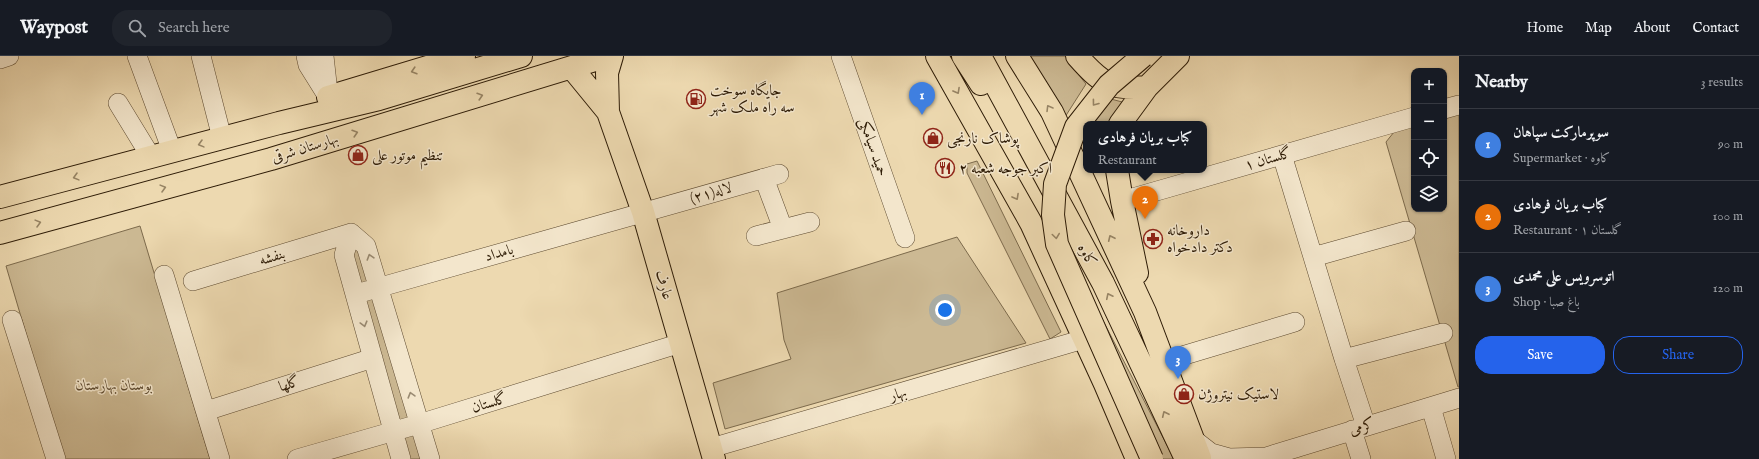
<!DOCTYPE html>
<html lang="en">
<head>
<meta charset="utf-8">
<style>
	:root { --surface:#171b24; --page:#20242c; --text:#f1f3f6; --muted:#9ea1a6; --line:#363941; --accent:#2563eb }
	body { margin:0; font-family:"IM FELL English",Amiri,serif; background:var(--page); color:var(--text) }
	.controls { position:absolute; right:12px; top:12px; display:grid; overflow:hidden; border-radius:8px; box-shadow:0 1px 3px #0004 }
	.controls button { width:36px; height:36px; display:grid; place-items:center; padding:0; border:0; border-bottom:1px solid var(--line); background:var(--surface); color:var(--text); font:20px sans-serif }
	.you { position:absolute; left:945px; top:254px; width:14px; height:14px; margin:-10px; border:3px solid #fff; border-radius:50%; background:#1a73e8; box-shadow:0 0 0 6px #1a73e833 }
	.badge { display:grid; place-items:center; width:26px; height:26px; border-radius:50%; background:var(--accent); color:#fff; font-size:13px; font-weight:700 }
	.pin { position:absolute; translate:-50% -33px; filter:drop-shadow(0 1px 2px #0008) }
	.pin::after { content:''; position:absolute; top:21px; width:14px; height:12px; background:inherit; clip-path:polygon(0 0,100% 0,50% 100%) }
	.popup { position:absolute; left:1083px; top:65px; width:124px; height:52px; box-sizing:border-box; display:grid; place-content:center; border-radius:8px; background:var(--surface); filter:drop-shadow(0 1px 3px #0005); font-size:13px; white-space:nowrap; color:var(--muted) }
	.popup b { font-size:15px; color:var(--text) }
	.popup::after { content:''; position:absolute; left:50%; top:100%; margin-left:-8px; border:8px solid transparent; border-top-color:var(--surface) }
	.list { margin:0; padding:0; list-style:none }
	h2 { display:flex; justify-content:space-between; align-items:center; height:52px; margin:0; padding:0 16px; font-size:17px }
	h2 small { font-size:13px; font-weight:400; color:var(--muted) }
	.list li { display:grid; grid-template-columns:26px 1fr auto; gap:12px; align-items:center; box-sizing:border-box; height:72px; padding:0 16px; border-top:1px solid var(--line) }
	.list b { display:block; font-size:15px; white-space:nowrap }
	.list p { margin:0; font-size:13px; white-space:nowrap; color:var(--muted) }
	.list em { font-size:13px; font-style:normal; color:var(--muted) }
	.actions { display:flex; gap:8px; padding:12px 16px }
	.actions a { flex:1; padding:9px 0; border:1px solid var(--accent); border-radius:16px; text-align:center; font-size:14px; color:var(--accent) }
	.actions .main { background:var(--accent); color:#fff }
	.icon { flex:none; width:22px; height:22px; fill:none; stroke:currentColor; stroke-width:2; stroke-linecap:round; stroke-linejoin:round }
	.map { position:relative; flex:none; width:1459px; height:403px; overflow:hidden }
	header { display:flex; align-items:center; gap:24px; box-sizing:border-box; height:56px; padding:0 20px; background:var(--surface); border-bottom:1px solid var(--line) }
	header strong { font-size:19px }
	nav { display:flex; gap:22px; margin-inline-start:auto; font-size:14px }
	.search { width:280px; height:36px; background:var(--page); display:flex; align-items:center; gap:10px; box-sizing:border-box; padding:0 14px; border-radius:16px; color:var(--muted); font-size:15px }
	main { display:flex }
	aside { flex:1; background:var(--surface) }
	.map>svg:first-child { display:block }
	.green { fill:#ccb993; stroke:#7c6a4c }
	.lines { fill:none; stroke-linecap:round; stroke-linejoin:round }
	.minor-casing { stroke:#5d4a30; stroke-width:20 }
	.major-casing { stroke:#2d1b06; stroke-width:24 }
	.minor { stroke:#f3e6cc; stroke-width:19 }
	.major { stroke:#edd9b0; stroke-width:22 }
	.major-bridge-casing { stroke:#2d1b06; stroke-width:24; stroke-linecap:butt }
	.major-bridge { stroke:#edd9b0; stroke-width:22 }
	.oneway { stroke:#978464 }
	.oneway2 { stroke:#9a8b73 }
	.labels { text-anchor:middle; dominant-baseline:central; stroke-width:3; stroke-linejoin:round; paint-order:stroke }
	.poi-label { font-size:15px; fill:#2d1b06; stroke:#f3e6cc; text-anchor:start }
	.street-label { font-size:15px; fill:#2d1b06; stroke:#f3e6cc }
	.park-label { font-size:15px; font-style:italic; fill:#5d4a30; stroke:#f3e6cc }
</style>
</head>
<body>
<header>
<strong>Waypost</strong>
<div class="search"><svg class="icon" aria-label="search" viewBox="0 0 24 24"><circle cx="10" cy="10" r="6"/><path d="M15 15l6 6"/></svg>Search here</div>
<nav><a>Home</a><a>Map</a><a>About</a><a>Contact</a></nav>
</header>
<main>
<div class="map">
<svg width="1459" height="403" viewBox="0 0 1459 403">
	<rect width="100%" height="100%" fill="#edd9b0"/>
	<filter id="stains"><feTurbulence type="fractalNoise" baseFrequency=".005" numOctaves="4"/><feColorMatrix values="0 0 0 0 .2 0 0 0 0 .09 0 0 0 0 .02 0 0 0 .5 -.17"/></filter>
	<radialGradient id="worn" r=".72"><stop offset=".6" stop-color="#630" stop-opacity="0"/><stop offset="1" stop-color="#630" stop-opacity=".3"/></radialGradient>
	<path class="green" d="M1029,0H1066L1071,9L1086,28L1065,61Z
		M1107,42L1126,47L1113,68H1090Z
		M1459,54V331H1458L1386,86L1398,71L1414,66V153H1444V58Z
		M977,105L1061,276L1050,283L967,117V108Z
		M140,170L210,403H63L6,210Z
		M957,181L1026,287L725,373L713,327L791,303L784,284L777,237Z
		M353,188L363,194L373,227L359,231L350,199Z
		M376,239L411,362L397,366L362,243Z
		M1093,245L1174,403H1163Z
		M415,377L424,403H409L402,381Z"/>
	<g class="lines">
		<g class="minor-casing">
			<path id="minor" d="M137,0L172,95
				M201,0L222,82
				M306,0L308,9L328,41
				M324,0L328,36
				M841,0L905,182
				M0,3L9,0
				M118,47L151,101
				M1444,53L1459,49
				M1282,99L1344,303L1366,370
				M764,122L783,173
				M1122,145L1414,61
				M351,177L366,190L430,403
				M351,177L344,199L401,403
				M756,180L810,166
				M1313,201L1406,175
				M164,219L220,403
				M193,225L351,177
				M356,238L779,118
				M12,264L56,403
				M1344,303L1443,277
				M1165,305L1295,266
				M1431,351L1446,403
				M206,355L373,302
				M1352,374L1361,403
				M1193,383L1211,397L1229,402L1266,401L1264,403
				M711,392L1084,283
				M1266,401L1459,342
				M297,403L419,368L681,287"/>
		</g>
		<g class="major-casing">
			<path id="major" d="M612,0L607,17L608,56L643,156L714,403
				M937,0L1031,167L1105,328L1137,403
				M963,0L981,28
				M980,0L1103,227L1186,403
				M1017,0L1052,56L1145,256L1200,402
				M1077,0C1101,27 1110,34 1147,31
				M572,12L608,56
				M328,41L464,0
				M1120,68L1147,31L1178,0
				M1117,114L1122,145L1137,217
				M0,141L279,67L379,43L521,0
				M0,177L271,103L608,0"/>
		</g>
		<use href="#minor" class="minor"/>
		<use href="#major" class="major"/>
		<g class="major-bridge-casing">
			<path id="major-bridge" d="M1143,0L1109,29L1076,71L1055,128L1053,159L1057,188L1152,403"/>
		</g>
		<use href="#major-bridge" class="major-bridge"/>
	</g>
	<defs><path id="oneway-chevron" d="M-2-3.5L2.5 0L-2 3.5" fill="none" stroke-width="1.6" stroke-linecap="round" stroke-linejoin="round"/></defs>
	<g class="oneway">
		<use href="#oneway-chevron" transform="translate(414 15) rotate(163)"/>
		<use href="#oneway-chevron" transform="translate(957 35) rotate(61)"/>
		<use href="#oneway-chevron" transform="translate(480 40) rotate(-17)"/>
		<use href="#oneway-chevron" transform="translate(1095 47) rotate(127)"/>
		<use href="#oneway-chevron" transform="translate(1049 52) rotate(-121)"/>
		<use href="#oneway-chevron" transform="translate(355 77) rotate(-17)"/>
		<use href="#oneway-chevron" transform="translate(201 88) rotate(165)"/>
		<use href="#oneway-chevron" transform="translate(76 121) rotate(165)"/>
		<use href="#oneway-chevron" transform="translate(163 132) rotate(-15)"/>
		<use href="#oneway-chevron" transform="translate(1016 141) rotate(61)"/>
		<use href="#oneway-chevron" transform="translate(38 167) rotate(-15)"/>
		<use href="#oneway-chevron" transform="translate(1056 180) rotate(82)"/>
		<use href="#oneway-chevron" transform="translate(1111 182) rotate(-115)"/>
		<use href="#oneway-chevron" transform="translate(1109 240) rotate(-116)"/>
		<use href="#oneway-chevron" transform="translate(1165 358) rotate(-115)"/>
	</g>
	<g class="oneway2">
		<use href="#oneway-chevron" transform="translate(370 201) rotate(-107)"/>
		<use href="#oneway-chevron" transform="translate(364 268) rotate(75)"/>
		<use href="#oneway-chevron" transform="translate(411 339) rotate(-106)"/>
	</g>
	<defs>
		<g id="fuel-ring" transform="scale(1)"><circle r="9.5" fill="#f3e6cc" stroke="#8f2418" stroke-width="1.5"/><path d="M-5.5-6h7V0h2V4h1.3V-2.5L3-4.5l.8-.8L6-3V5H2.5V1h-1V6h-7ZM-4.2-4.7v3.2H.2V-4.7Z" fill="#8f2418"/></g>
		<g id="shop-ring" transform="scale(1)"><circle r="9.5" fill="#f3e6cc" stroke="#8f2418" stroke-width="1.5"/><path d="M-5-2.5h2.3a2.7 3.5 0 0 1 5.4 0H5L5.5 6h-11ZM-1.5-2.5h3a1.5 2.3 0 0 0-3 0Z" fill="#8f2418"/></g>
		<g id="restaurant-ring" transform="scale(1)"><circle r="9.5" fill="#f3e6cc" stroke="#8f2418" stroke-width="1.5"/><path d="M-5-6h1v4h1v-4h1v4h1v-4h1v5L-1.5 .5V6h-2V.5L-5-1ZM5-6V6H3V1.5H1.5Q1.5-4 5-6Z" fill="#8f2418"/></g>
		<g id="pharmacy-ring" transform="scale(1)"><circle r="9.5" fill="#f3e6cc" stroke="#8f2418" stroke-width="1.5"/><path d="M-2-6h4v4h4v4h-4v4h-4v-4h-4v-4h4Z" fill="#8f2418"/></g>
	</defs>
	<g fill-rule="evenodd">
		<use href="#fuel-ring" x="696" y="43"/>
		<use href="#shop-ring" x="933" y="82"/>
		<use href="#shop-ring" x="358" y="99"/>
		<use href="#restaurant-ring" x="945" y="112"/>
		<use href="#pharmacy-ring" x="1153" y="183"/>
		<use href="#shop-ring" x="1184" y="338"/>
	</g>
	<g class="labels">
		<g class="poi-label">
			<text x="710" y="34">جایگاه سوخت<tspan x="710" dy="17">سه راه ملک شهر</tspan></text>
			<text x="947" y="82">پوشاک نارنجی</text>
			<text x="372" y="99">تنظیم موتور علی</text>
			<text x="959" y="112">اکبر جوجه شعبه ۲</text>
			<text x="1167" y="174">داروخانه<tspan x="1167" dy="17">دکتر دادخواه</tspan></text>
			<text x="1198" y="338">لاستیک نیتروژن</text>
		</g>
		<g class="street-label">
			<text transform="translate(873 91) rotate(71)">حمید سیامکی</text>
			<text transform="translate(305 92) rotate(-17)">بهارستان شرقی</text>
			<text transform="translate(1268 103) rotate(-16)">گلستان ۱</text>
			<text transform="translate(711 137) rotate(-16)">لاله(۲۱)</text>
			<text transform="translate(499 197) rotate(-16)">بامداد</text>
			<text transform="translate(1087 199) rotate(61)">کاوه</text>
			<text transform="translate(272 201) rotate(-17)">بنفشه</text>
			<text transform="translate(664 229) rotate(74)">عارف</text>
			<text transform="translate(289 328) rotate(-18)">گلها</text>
			<text transform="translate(898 338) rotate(-16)">بهار</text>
			<text transform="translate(489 347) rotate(-17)">گلستان</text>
			<text transform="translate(1362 371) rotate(-17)">کرمی</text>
		</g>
		<g class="park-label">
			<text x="114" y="329">بوستان بهارستان</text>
		</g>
	</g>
	<rect width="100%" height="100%" filter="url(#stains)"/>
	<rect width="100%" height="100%" fill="url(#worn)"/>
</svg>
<div class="controls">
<button>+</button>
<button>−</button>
<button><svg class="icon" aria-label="locate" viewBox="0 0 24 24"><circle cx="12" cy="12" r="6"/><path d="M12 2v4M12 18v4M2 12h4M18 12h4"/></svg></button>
<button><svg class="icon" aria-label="layers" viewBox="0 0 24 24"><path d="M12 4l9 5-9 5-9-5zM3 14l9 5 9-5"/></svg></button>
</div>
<div class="you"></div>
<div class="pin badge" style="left:922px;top:59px;background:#3f7fe0">1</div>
<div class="pin badge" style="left:1145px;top:163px;background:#e8710a">2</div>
<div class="popup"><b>کباب بریان فرهادی</b>Restaurant</div>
<div class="pin badge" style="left:1178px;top:323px;background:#3f7fe0">3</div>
</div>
<aside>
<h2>Nearby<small>3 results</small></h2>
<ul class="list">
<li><span class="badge" style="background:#3f7fe0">1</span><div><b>سوپرمارکت سپاهان</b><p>Supermarket · کاوه</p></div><em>90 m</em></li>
<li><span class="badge" style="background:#e8710a">2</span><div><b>کباب بریان فرهادی</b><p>Restaurant · گلستان ۱</p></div><em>100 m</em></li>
<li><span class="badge" style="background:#3f7fe0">3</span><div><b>اتوسرویس علی محمدی</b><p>Shop · باغ صبا</p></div><em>120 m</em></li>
</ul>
<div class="actions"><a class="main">Save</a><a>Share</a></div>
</aside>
</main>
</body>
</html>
